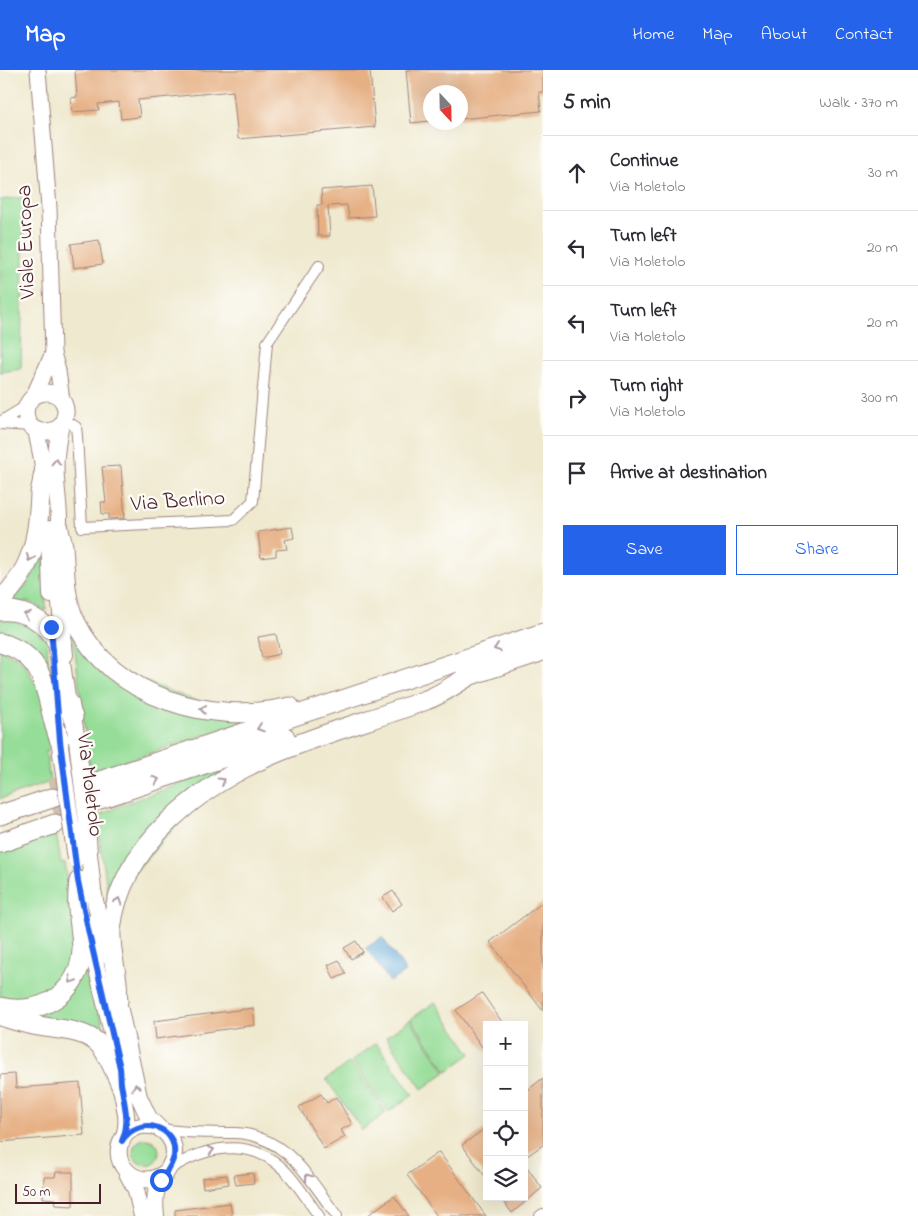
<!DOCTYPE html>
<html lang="en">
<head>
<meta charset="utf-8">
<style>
	:root { --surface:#fff; --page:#f7f7f7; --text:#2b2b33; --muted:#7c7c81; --line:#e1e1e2; --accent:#2563eb }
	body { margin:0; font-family:"Indie Flower",sans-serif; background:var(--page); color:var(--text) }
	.controls { position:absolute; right:15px; bottom:15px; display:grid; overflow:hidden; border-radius:0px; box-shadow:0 5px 20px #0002 }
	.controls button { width:45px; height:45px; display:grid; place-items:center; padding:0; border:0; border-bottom:1px solid var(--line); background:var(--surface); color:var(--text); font:25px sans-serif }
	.compass { position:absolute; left:423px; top:15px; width:45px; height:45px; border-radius:50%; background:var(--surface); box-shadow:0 5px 20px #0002; rotate:158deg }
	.scale { position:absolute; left:15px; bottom:12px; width:86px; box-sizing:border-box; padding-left:5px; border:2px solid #4a1f2b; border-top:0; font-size:14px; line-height:18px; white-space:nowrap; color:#4a1f2b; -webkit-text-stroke:4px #fdfcf7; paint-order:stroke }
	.stop { position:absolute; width:15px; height:15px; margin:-11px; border:4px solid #2563eb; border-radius:50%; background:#fff }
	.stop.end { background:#2563eb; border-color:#fff; box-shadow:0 1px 5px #0008 }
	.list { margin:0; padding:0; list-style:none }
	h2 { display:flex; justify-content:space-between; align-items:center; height:65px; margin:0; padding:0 20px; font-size:21px }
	h2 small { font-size:16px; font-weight:400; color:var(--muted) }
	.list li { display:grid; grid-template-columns:32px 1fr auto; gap:15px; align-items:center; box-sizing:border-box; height:75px; padding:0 20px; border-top:1px solid var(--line) }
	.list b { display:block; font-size:19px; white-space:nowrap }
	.list p { margin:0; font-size:16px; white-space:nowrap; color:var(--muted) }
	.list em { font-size:16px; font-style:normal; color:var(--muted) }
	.actions { display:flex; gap:10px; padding:15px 20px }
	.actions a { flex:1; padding:11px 0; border:1px solid var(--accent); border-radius:0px; text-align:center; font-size:18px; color:var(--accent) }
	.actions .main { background:var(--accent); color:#fff }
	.icon { flex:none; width:28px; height:28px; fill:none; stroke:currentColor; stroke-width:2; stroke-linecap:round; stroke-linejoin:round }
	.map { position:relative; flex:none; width:543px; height:1146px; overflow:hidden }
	header { display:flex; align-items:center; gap:30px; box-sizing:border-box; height:70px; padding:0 25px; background:var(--accent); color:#fff }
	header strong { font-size:24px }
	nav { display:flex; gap:28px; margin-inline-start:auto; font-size:18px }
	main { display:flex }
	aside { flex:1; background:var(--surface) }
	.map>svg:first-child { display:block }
	.green { fill:#95dd98; stroke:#707e62 }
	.water { fill:#63abda; stroke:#566582 }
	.building { fill:#e6b084 }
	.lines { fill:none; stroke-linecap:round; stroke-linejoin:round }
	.highway-tunnel { stroke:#cec1ae; stroke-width:19; stroke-dasharray:19 9; stroke-linecap:butt }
	.street-casing { stroke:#9c847d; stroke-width:12 }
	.secondary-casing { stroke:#9c847d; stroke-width:17 }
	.primary-casing { stroke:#9c847d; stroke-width:18 }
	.highway-casing { stroke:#9c847d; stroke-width:21 }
	.street { stroke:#fff; stroke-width:10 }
	.secondary { stroke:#fff; stroke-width:15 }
	.primary { stroke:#fff; stroke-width:16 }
	.highway { stroke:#fff; stroke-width:19 }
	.primary-bridge-casing { stroke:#9c847d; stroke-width:18; stroke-linecap:butt }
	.primary-bridge { stroke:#fff; stroke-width:16 }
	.oneway { stroke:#ae9aa0 }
	.route { stroke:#2563eb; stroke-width:6 }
	.labels { text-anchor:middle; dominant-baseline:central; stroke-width:4.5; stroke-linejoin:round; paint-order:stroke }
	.street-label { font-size:22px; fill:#4a1f2b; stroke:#fdfcf7 }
</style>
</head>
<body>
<header>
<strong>Map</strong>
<nav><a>Home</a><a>Map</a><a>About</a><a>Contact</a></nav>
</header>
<main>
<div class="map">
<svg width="543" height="1146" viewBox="0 0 543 1146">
	<rect width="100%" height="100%" fill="#fdfcf7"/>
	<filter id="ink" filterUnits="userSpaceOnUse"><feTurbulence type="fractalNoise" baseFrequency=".02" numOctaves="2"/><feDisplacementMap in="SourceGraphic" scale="10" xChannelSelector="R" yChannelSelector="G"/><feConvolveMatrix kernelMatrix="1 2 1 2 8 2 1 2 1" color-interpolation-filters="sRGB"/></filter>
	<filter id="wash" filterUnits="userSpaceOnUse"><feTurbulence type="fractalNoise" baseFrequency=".0096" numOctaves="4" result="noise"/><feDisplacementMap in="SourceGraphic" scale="20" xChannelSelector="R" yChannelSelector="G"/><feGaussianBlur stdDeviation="1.12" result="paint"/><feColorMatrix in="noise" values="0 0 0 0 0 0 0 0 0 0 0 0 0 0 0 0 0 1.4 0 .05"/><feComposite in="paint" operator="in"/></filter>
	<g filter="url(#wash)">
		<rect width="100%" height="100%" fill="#efe9cf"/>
		<path class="green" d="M24,127L21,299L0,302V130Z
			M45,474L46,541L30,532H7C32,515 35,501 45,474Z
			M0,547L22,549L47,570L49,602L0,567Z
			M72,558L100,594L248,651L90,703Z
			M0,579L22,591L44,627L50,679L46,681L50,712L0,729Z
			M229,696L109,831L96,747L127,733Z
			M56,761L61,794L65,793L77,869L68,908L44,929L0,932V780Z
			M87,895L108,973L29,946Z
			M435,932L471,984L447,1001L411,949Z
			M410,950L446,1002L422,1019L386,967Z
			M376,973L413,1025L388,1042L352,991Z
			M350,992L386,1043L362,1060L326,1009Z
			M133 1082a13 13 0 1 1 26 0a13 13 0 1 1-26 0Z"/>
		<path class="water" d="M382,867L406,901L390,912L366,878Z"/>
		<g id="blocks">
			<path class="building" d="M75,0H370L375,57L238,69L233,21L138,30L140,47L121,49L119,32L98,34L99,40L72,42L71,28L77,27Z
				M406,0H543V22H539L541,41L460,49V22H430V51L411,53Z
				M372,116L375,146L349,148L347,135L328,136L330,166H318L317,135H322L321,120Z
				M99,170L103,194L74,198L71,174Z
				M121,396L125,448L109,449V444H102L101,432H106L102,397Z
				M292,457L294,468L285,470L287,479L276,480V486L261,488L258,462Z
				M276,564L280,584L262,588L258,567Z
				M393,821L402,834L392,841L383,827Z
				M543,832V941L490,872Z
				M356,871L363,882L351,889L344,878Z
				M339,890L346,904L334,909L328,895Z
				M482,923L504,955H487V984L456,940Z
				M253,938L255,955L156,969L154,951Z
				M15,1004L16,1018L80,1013L84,1065L0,1072V1005Z
				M543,1008V1075L524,1088V1023Z
				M321,1024L327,1033L336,1027L352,1054L341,1060L345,1067L324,1079L299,1037Z
				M487,1057V1109L462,1075Z
				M439,1082L486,1146H437L407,1105Z
				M524,1093L542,1118L512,1143L500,1127H524Z
				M56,1102H73V1136L55,1135L56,1129L43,1128L44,1107H55Z
				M253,1103L254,1113L236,1115L234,1105Z
				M227,1105L229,1114L203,1118L202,1108Z
				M394,1126L409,1146H367Z
				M230,1133L232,1146H175V1140Z"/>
		</g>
	</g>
	<g filter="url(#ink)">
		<use href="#blocks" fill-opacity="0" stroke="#9c847d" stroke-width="1"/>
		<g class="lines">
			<path class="highway-tunnel" d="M51,719L90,706
				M54,744L84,735"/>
			<g class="street-casing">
				<path id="street" d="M65,350L76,357L77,366L82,457L233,450L253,431L267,273L319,196
					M0,352L26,336
					M0,354L31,356
					M162,1059C187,1064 210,1062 235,1063C287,1065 309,1109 337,1146
					M170,1099C204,1077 248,1067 281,1097C296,1110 307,1130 319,1146
					M540,1146L543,1144"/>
			</g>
			<g class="secondary-casing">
				<path id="secondary" d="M38,0L49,138L53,283L58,301L62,330
					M33,327L53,283"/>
			</g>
			<g class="primary-casing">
				<path id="primary" d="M36,360L42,389L45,417
					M49,459L51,525
					M57,470C63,443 53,414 56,386C57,377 58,365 61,356C64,348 68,343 64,334C55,313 23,323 26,345C28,364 49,365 61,356
					M58,512L65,585
					M71,634L77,671
					M89,784L93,820L106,885
					M86,853L121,1001C121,1006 120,1011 121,1017C124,1037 131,1052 122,1071
					M113,919L118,931L139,1027L149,1048L160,1059
					M126,1101L136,1120L142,1146
					M156,1146C155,1137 154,1128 157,1119C164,1102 183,1087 169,1067C165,1061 157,1056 150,1056C142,1055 134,1057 128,1062C101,1087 138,1127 167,1101"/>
			</g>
			<g class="highway-casing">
				<path id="highway" d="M59,458C59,464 62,470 63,476C65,501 64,528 75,551C112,628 213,656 290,637
					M0,531C33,499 38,469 40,425C40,419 43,413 43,406
					M0,541C24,539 49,552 58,575L66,631L73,647
					M0,573C52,586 44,633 60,671
					M465,607L543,581
					M91,714L543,563
					M94,731L285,667
					M0,745L52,728
					M0,773L55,754
					M118,931C117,925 118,919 117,912C115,895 110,878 111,860C120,774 202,714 276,683C325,662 376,649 426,630C444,624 458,611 475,603
					M0,937C39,947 80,924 82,880C82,866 79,852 78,838C77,829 78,820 79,811
					M1,946C13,950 26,954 39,956C59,960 82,959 98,973C107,981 117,1006 122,1018"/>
			</g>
			<use href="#street" class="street"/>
			<use href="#secondary" class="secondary"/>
			<use href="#primary" class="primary"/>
			<use href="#highway" class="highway"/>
			<g class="primary-bridge-casing">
				<path id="primary-bridge" d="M77,671L87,751L89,784
					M60,676L76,789"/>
			</g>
			<use href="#primary-bridge" class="primary-bridge"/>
		</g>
		<defs><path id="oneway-chevron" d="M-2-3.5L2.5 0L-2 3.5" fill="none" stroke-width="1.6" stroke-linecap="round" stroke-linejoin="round" transform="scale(1.25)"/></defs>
		<g class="oneway">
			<use href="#oneway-chevron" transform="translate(56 392) rotate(-88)"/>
			<use href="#oneway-chevron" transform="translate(30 488) rotate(113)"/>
			<use href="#oneway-chevron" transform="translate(27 545) rotate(-159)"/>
			<use href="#oneway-chevron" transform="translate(497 578) rotate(162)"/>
			<use href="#oneway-chevron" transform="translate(203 639) rotate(-170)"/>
			<use href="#oneway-chevron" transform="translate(260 658) rotate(161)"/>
			<use href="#oneway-chevron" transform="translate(156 710) rotate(-19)"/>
			<use href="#oneway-chevron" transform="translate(222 711) rotate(-32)"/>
			<use href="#oneway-chevron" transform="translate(118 831) rotate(-73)"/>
			<use href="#oneway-chevron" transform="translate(72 910) rotate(123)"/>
			<use href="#oneway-chevron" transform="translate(136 1017) rotate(-103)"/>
			<use href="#oneway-chevron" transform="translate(211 1080) rotate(-14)"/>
			<use href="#oneway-chevron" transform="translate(308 1107) rotate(-127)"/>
		</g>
	</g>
	<g class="lines" filter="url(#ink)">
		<path class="route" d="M51,557L60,671L78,811L89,864L120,998C121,1005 120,1012 122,1019C125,1038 130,1053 122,1071C138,1045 178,1055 174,1086C172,1096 166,1103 161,1110"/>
	</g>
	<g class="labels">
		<g class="street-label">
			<text transform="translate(27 172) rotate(-92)">Viale Europa</text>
			<text transform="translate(178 432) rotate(-4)">Via Berlino</text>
			<text transform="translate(89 715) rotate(83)">Via Moletolo</text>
		</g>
	</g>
</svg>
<div class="controls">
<button>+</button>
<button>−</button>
<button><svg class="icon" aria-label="locate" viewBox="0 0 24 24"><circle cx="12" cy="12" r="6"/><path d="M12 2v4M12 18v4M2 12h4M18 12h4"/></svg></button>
<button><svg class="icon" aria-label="layers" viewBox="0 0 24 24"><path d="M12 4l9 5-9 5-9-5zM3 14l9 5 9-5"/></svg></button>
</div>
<svg class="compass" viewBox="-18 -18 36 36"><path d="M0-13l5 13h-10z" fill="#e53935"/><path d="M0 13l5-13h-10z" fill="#7c7c81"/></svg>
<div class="scale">50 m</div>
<div class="stop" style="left:161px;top:1110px"></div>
<div class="stop end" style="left:51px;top:557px"></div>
</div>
<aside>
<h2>5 min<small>Walk · 370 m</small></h2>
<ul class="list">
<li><svg class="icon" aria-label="ahead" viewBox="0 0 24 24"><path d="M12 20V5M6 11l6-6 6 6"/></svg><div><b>Continue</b><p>Via Moletolo</p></div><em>30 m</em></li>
<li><svg class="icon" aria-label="left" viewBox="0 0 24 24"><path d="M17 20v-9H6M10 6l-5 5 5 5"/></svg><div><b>Turn left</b><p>Via Moletolo</p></div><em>20 m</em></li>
<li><svg class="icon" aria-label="left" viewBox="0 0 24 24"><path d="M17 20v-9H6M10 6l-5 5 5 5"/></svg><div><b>Turn left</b><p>Via Moletolo</p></div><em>20 m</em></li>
<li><svg class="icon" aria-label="right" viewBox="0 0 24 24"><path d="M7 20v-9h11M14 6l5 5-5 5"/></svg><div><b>Turn right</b><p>Via Moletolo</p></div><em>300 m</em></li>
<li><svg class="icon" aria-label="arrive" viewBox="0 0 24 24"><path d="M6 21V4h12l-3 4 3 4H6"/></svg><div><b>Arrive at destination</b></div></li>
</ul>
<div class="actions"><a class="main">Save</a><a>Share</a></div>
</aside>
</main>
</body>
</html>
